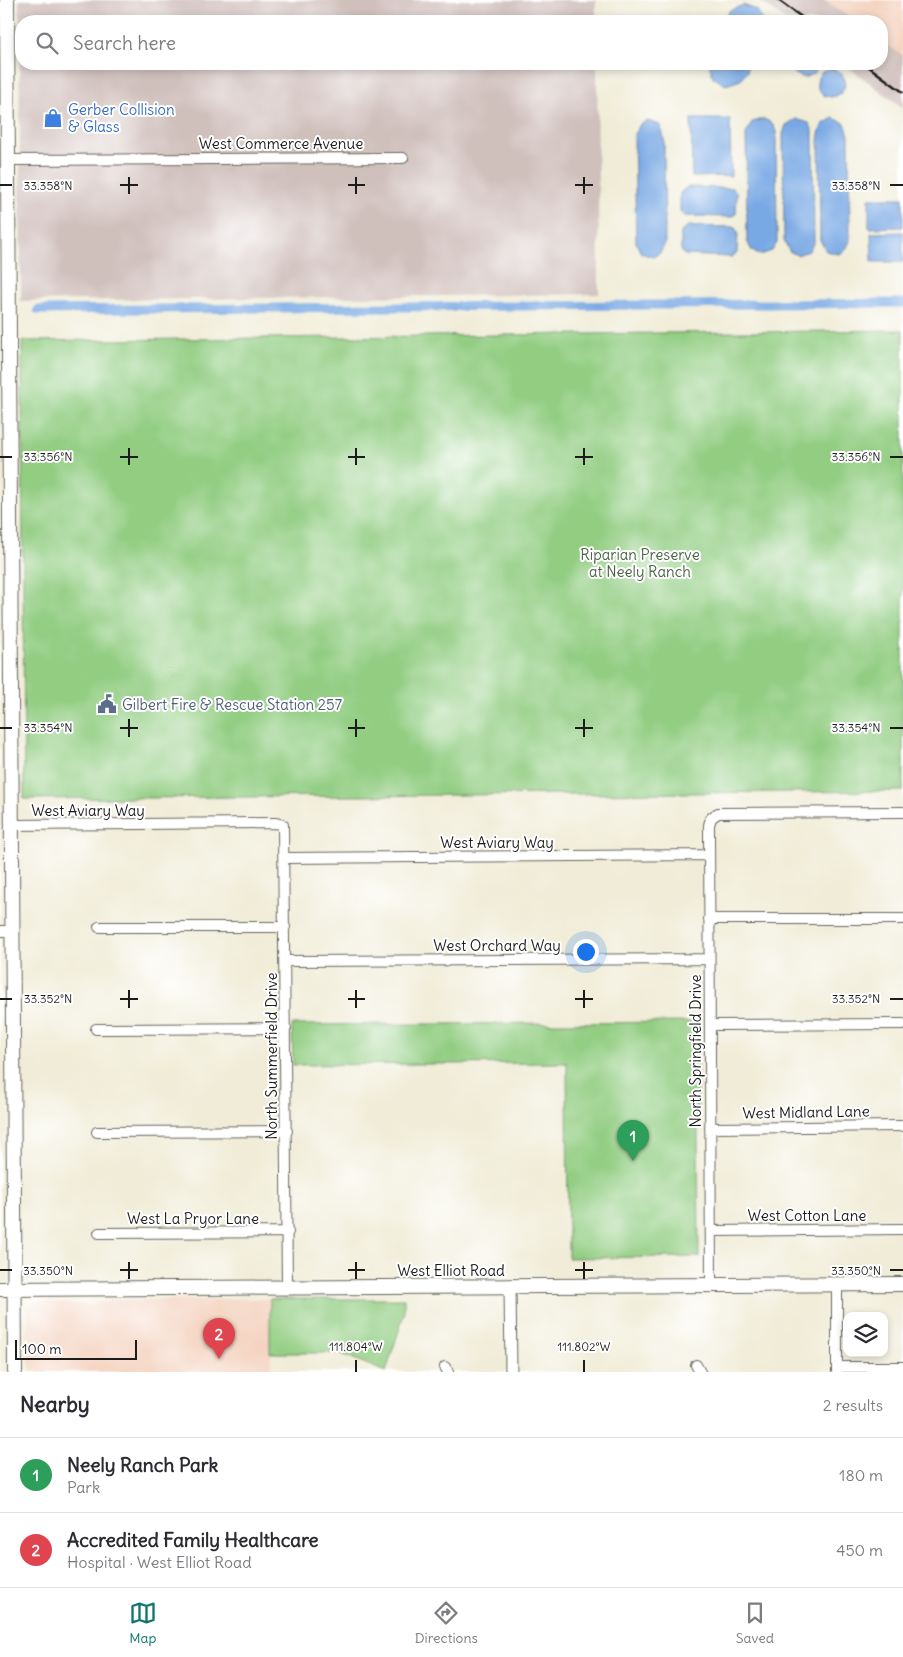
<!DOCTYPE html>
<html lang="en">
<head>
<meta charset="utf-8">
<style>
	:root { --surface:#fff; --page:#f7f7f7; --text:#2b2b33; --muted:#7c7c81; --line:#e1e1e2; --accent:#0f766e }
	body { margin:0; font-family:Delius,sans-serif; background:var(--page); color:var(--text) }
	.controls { position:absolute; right:15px; bottom:15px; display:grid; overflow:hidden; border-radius:10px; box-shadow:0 2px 8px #0003 }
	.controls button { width:45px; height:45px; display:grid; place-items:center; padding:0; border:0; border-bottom:1px solid var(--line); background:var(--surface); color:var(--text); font:25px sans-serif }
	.scale { position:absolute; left:15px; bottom:12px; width:122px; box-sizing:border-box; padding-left:5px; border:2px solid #1c1c1c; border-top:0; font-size:14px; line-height:18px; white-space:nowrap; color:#1c1c1c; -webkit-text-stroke:4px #fff; paint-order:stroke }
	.you { position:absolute; left:585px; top:951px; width:18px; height:18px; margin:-12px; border:4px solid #fff; border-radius:50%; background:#1a73e8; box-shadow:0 0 0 8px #1a73e833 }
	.badge { display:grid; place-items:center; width:32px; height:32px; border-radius:50%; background:var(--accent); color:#fff; font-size:16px; font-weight:700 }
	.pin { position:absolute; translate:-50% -41px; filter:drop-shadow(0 1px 2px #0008) }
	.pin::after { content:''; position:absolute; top:26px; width:18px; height:15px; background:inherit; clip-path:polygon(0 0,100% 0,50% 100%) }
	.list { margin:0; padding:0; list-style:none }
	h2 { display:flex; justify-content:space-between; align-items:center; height:65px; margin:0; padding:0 20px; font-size:21px }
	h2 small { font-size:16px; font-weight:400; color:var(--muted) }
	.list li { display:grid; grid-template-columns:32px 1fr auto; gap:15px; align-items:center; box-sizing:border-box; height:75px; padding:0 20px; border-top:1px solid var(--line) }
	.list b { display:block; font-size:19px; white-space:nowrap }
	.list p { margin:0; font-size:16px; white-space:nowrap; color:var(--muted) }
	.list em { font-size:16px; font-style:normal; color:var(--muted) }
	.icon { flex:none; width:28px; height:28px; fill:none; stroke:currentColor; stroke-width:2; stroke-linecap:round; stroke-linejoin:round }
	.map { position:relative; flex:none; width:903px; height:1372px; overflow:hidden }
	.search { position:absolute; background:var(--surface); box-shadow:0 2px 8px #0003; left:15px; right:15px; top:15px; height:55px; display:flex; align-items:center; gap:12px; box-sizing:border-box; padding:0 18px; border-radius:20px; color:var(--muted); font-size:19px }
	.sheet { height:215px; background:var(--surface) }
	nav { display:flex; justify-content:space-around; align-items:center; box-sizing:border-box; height:70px; border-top:1px solid var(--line); background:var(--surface); font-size:14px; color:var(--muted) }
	nav a { display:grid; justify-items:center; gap:2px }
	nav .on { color:var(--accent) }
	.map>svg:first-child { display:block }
	.built { fill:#f4d3c0 }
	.industrial { fill:#d0c0bc }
	.green { fill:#92cd82; stroke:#57744f }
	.water { fill:#79a9e4; stroke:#4a6280 }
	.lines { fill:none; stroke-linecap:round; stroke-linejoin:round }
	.canal { stroke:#79a9e4; stroke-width:9 }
	.minor-casing { stroke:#66655d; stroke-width:12 }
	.tertiary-casing { stroke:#66655d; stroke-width:13 }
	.secondary-casing { stroke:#66655d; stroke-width:16 }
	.minor { stroke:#fff; stroke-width:10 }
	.tertiary { stroke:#fff; stroke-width:11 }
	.secondary { stroke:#fff; stroke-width:14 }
	.rail { stroke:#1c1c1c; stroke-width:2.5 }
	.ticks { fill:none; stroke:#1c1c1c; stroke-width:2 }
	.labels { text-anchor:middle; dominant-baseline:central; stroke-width:4; stroke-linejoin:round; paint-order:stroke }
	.shop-label { font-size:15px; fill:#366cbe; stroke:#fff; text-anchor:start }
	.street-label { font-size:15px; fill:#1c1c1c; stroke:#fff }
	.park-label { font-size:15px; fill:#4b6345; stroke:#fff }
	.service-label { font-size:15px; fill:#4e5e75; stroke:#fff; text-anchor:start }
	.ticks-label { font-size:12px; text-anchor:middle; fill:#1c1c1c; stroke:#fff; stroke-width:4; stroke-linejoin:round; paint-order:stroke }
</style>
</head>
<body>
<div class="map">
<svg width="903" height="1372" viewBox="0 0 903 1372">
	<rect width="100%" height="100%" fill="#fff"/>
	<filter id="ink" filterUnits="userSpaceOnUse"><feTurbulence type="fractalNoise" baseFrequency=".02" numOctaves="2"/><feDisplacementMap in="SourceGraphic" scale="10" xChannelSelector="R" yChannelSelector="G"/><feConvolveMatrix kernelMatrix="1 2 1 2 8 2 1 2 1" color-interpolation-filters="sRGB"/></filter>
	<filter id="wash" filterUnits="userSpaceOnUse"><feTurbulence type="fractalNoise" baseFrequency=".0096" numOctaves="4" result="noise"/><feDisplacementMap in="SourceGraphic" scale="20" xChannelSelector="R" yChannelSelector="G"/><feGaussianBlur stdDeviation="1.12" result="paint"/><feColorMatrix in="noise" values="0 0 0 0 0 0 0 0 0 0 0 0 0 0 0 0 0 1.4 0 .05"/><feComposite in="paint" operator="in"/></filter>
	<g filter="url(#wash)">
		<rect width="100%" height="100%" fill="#f0ecd7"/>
		<path class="built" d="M820,0H903V58L882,44V21H850Z
			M270,1299L271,1372H31L28,1356V1311L29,1307L40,1301L91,1305L115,1300Z"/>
		<path class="industrial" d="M19,0H596V21H21V64H597L599,294L21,301Z
			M758,0H823L855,21H787Z
			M882,41L903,56V108L844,64H882Z"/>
		<path class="green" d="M903,330V791L24,799L22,341Z
			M697,1022L699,1257L568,1258L567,1063L293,1065L292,1025Z
			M270,1299H404V1314L386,1372L339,1353H270Z"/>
		<path class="water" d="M743,5L757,10L763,21H725L729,11Z
			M709,64H748L747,72L741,80L726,85L713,77Z
			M790,64H819L815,73L804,78L793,73Z
			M817 83a14 14 0 1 1 28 0a14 14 0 1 1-28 0Z
			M833,118L845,123L849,135L850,241L845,251L838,254L826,251L820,240L819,134L822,125Z
			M691,119H730L731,176L692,177Z
			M764,119L772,123L776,131L777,242L772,251L760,255L752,251L747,241L746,134L752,122Z
			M796,119L809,123L813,131L814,242L809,251L797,255L789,251L784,241L783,134L786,125Z
			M648,121L660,125L664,137L665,244L660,253L653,257L641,253L636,243L634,136L640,124Z
			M687,187L733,188L737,193L736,214L730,217L684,216L680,211V193Z
			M869,198H903V227L869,228Z
			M688,226L734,227L738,232L737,253L731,257L684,255L681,250V232Z
			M903,232V262H872L871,233Z"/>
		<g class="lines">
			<path class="canal" d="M38,310L903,303"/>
		</g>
	</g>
	<g filter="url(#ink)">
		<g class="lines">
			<g class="minor-casing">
				<path id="minor" d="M9,160L403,158
					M12,825L276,823L283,825L287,1287
					M285,858L709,855
					M709,919H903
					M99,927H285
					M0,931H13
					M286,961L709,959
					M710,1025L903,1024
					M96,1029L286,1028
					M710,1128L903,1126
					M97,1132L287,1131
					M711,1231L903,1229
					M99,1233L288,1232
					M711,1285L709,825L711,818L718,813L903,812
					M696,1365L700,1372
					M445,1367L448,1372
					M838,1367H903
					M837,1372V1284"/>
			</g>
			<g class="tertiary-casing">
				<path id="tertiary" d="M510,1286L511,1372"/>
			</g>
			<g class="secondary-casing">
				<path id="secondary" d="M7,0L15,1372
					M0,1289L903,1284"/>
			</g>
			<use href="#minor" class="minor"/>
			<use href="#tertiary" class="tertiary"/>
			<use href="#secondary" class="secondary"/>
			<path class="rail" d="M778,0L807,21
				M865,64L903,92"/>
		</g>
	</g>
	<path class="ticks" d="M129,177V194M356,177V194M584,177V194M0,185H12M120,185H138M348,185H365M575,185H593M890,185H903M129,448V465M356,448V465M584,448V465M0,457H12M120,457H138M348,457H365M575,457H593M890,457H903M129,719V737M356,719V737M584,719V737M0,728H12M120,728H138M348,728H365M575,728H593M890,728H903M129,990V1008M356,990V1008M584,990V1008M0,999H12M120,999H138M348,999H365M575,999H593M890,999H903M129,1262V1279M356,1262V1279M584,1262V1279M0,1270H12M120,1270H138M348,1270H365M575,1270H593M890,1270H903M356,1360V1372M584,1360V1372"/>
	<defs>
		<g id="shop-bare" transform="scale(1.5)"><path d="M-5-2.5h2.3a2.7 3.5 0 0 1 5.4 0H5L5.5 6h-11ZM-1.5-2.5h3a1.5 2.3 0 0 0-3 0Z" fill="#3f7fe0" stroke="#fff" stroke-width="2.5" paint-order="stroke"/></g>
		<g id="civic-bare" transform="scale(1.5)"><path d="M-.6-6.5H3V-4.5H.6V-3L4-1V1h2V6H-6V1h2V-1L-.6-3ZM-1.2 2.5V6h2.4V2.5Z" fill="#5c6f8a" stroke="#fff" stroke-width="2.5" paint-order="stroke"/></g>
	</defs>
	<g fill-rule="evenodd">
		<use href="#shop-bare" x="53" y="118"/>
		<use href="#civic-bare" x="107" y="704"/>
	</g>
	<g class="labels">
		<g class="shop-label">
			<text x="68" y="109">Gerber Collision<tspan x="68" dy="17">&amp; Glass</tspan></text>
		</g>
		<g class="street-label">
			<text x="281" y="143">West Commerce Avenue</text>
			<text x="88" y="810">West Aviary Way</text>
			<text x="497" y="842">West Aviary Way</text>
			<text x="497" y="945">West Orchard Way</text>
			<text transform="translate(695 1051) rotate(-90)">North Springfield Drive</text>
			<text transform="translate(271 1056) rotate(-90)">North Summerfield Drive</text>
			<text transform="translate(806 1112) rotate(-1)">West Midland Lane</text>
			<text x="807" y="1215">West Cotton Lane</text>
			<text x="193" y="1218">West La Pryor Lane</text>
			<text x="451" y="1270">West Elliot Road</text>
		</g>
		<g class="park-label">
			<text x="640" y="554">Riparian Preserve<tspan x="640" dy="17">at Neely Ranch</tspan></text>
		</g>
		<g class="service-label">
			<text x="122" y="704">Gilbert Fire &amp; Rescue Station 257</text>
		</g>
	</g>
	<g class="ticks-label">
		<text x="48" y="190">33.358°N</text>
		<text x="856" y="190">33.358°N</text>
		<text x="48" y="461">33.356°N</text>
		<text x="856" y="461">33.356°N</text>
		<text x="48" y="732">33.354°N</text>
		<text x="856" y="732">33.354°N</text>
		<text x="48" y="1003">33.352°N</text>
		<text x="856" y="1003">33.352°N</text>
		<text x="48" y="1275">33.350°N</text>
		<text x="856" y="1275">33.350°N</text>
		<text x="356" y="1351">111.804°W</text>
		<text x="584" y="1351">111.802°W</text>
	</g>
</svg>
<div class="controls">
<button><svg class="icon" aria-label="layers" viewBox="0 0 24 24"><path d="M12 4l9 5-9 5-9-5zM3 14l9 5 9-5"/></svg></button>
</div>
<div class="scale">100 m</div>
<div class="you"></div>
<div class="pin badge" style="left:633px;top:1161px;background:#2e9e5b">1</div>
<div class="pin badge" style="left:219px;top:1359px;background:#e0444e">2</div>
<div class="search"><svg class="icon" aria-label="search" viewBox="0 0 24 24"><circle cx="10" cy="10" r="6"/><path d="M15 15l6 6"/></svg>Search here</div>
</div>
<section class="sheet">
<h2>Nearby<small>2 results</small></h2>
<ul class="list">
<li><span class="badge" style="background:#2e9e5b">1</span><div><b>Neely Ranch Park</b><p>Park</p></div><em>180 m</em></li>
<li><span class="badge" style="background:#e0444e">2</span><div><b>Accredited Family Healthcare</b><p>Hospital · West Elliot Road</p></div><em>450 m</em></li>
</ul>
</section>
<nav>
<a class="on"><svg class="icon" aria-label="map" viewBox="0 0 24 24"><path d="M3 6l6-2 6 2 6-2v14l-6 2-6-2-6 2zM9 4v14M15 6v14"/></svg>Map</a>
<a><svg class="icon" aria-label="directions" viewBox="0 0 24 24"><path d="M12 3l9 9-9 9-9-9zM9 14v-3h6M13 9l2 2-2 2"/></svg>Directions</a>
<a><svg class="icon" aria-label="saved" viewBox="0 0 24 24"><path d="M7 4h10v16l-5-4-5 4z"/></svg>Saved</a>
</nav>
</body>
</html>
